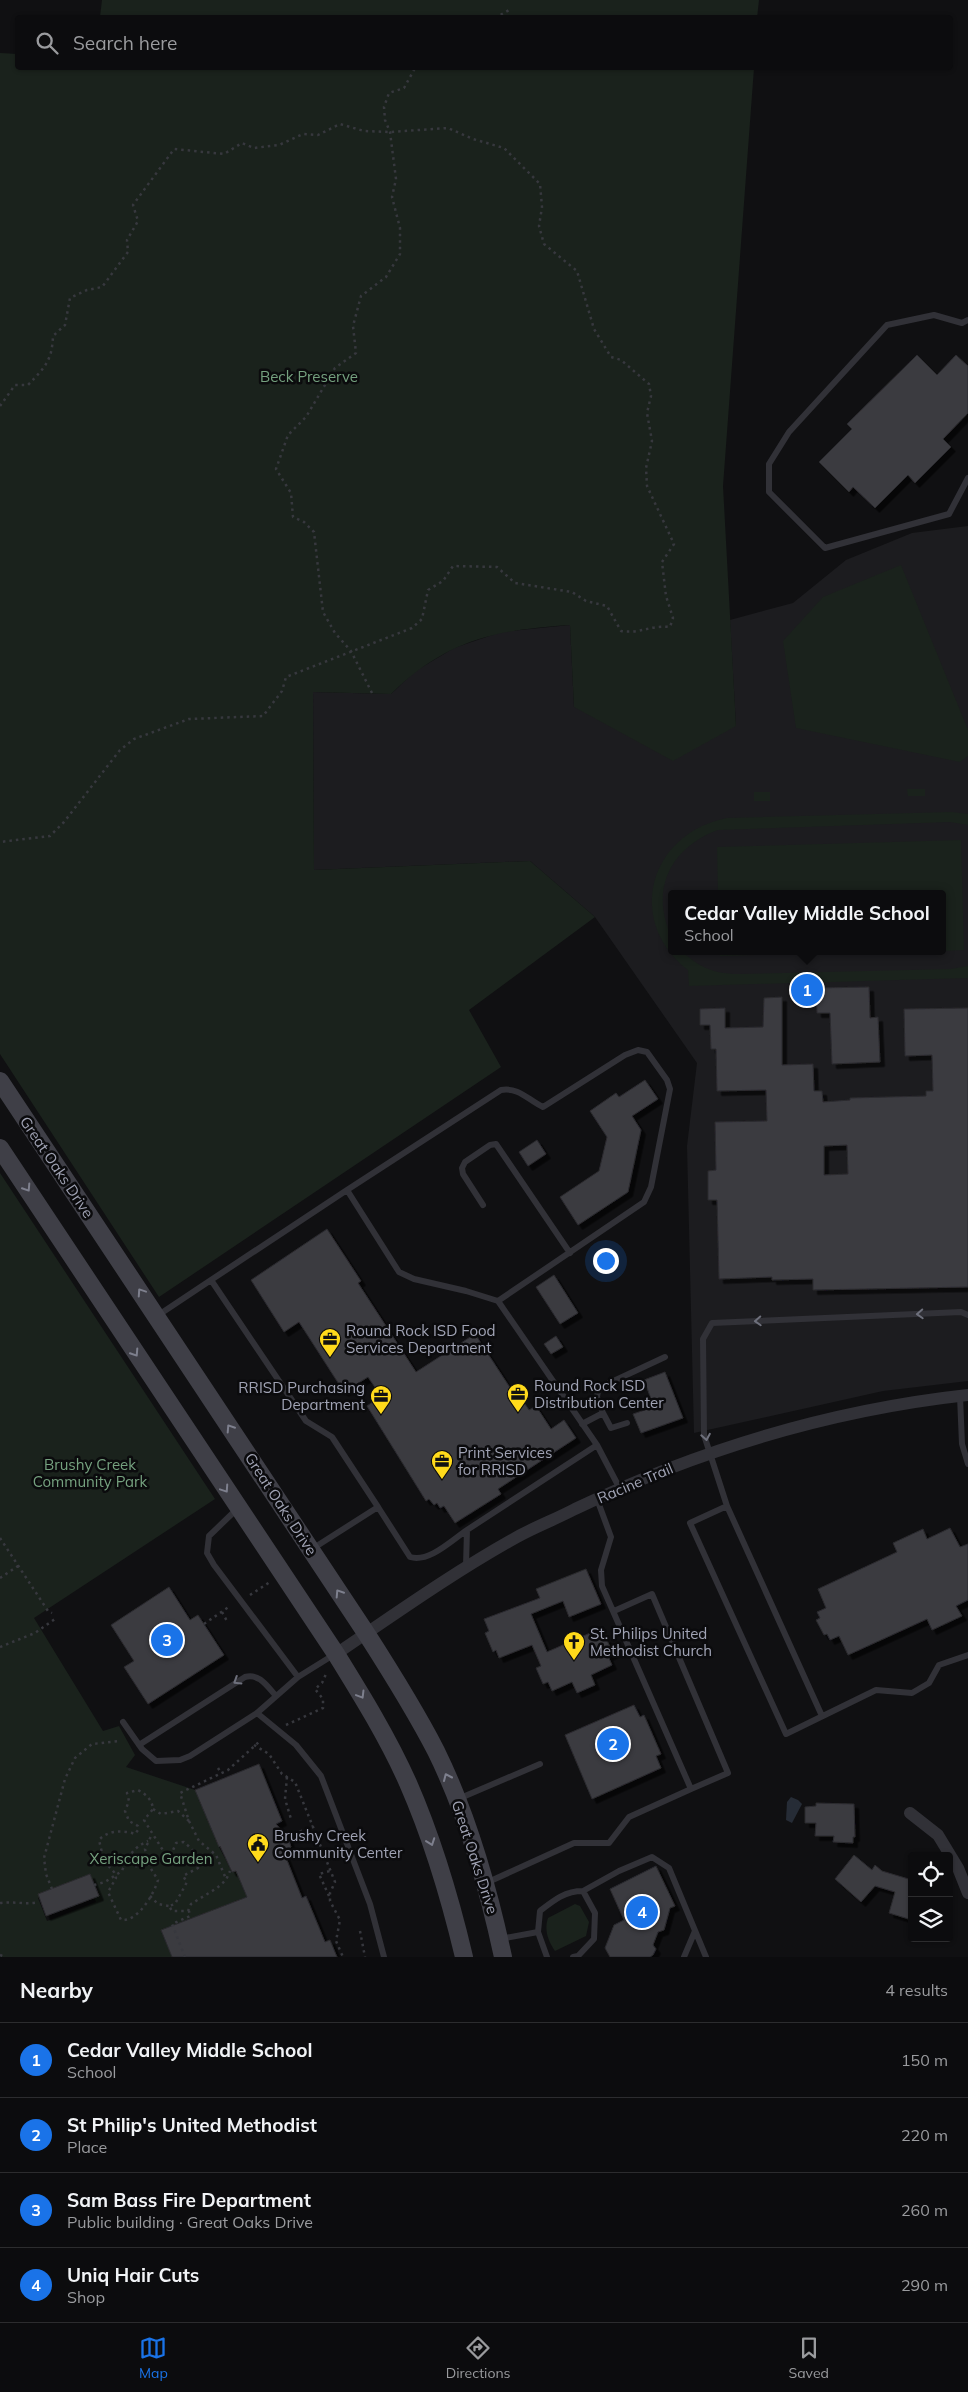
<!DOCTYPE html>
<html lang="en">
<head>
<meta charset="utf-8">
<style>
	:root { --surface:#0c0c0e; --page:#1a1a1c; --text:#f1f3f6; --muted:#9a9b9e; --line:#2c2c2e; --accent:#1a73e8 }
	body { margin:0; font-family:Mulish,sans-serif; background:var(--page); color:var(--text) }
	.controls { position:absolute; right:15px; bottom:15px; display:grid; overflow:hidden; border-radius:5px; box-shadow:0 1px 4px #0004 }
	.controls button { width:45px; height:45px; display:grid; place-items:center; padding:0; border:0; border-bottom:1px solid var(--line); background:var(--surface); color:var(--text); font:25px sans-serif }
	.you { position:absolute; left:605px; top:1260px; width:18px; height:18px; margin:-12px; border:4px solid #fff; border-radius:50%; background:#1a73e8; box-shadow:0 0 0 8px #1a73e833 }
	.badge { display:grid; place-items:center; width:32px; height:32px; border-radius:50%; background:var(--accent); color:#fff; font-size:16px; font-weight:700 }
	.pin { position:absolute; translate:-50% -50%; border:2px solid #fff; box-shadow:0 1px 5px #0006 }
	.popup { position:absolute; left:668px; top:890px; width:278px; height:65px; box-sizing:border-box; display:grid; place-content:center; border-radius:5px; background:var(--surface); filter:drop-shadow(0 1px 4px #0005); font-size:16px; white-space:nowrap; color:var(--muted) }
	.popup b { font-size:19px; color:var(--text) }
	.popup::after { content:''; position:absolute; left:50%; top:100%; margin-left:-10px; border:10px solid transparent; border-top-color:var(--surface) }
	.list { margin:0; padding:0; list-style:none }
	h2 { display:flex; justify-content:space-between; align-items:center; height:65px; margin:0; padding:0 20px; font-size:21px }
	h2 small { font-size:16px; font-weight:400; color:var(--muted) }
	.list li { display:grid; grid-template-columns:32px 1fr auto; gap:15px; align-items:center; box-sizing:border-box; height:75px; padding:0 20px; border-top:1px solid var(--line) }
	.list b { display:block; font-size:19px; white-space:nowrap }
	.list p { margin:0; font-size:16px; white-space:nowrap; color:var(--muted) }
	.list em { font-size:16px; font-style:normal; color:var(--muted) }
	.icon { flex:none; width:28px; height:28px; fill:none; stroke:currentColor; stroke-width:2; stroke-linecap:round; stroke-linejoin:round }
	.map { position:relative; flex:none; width:968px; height:1957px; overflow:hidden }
	.search { position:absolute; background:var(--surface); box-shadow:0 1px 4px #0004; left:15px; right:15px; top:15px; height:55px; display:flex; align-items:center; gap:12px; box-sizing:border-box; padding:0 18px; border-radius:5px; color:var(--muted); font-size:19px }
	.sheet { height:365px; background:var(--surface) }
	nav { display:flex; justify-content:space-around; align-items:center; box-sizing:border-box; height:70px; border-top:1px solid var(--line); background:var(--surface); font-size:14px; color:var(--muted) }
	nav a { display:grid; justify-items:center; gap:2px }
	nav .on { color:var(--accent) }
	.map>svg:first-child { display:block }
	.built { fill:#1c1c1f; fill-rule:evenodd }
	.green { fill:#1a221c; fill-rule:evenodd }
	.water { fill:#262c36 }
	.building { fill:#3a3a40; stroke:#2b2a2e; fill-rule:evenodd; filter:url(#shadow) }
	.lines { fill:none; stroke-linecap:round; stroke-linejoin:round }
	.path { stroke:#37383e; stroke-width:2.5; stroke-dasharray:2.5 4; stroke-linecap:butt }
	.lane { stroke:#313137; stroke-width:6 }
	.street { stroke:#313137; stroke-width:12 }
	.secondary { stroke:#3f3f47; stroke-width:18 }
	.oneway { stroke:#7e808e }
	.oneway2 { stroke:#6e707c }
	.labels { text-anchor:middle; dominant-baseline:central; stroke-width:5; stroke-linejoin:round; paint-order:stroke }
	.park-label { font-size:15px; fill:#75a17f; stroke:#0b0b0d }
	.street-label { font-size:15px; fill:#a0a3b4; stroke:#0b0b0d }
	.poi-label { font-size:15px; fill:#a0a3b4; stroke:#0b0b0d; text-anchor:start }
</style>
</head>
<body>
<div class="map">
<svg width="968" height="1957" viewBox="0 0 968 1957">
	<defs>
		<filter id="shadow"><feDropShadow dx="4.5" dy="4.5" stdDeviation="0" flood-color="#0009"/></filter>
	</defs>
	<rect width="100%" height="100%" fill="#101012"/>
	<path class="built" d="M968,526V1381L883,1391L694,1433L687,1146L697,1063L595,917L530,861L314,870L313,692L391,694L414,672L454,648L501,632L570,625L574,707L736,726L730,620L793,603L846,560L912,533ZM672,894H942V951H672Z"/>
	<path class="green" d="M102,0H759L757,18L100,17Z
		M0,53L17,54L18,68H754L723,486L736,726L673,761L574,707L570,625C494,630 447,640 391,694L313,692L314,870L530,861L595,917L469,1010L501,1067L159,1297L0,1054Z
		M901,565L968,730V756L960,762L796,728L783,641L823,597Z
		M907,789H925V796H908Z
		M754,792H770V801H754Z
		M951,812L968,814V825L950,822L718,830C685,842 660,869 663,906C664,922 672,935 672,951C685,951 689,959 700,965C712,972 725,974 739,974L951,969L968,966V978L689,986L688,970C624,920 650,833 727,818Z
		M961,840L964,950L942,951V894H718L717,847Z
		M720,951H914L720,956Z
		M0,1173L215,1499L34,1618L103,1731L119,1726L135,1755L126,1767L195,1790L219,1847L232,1872L236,1871L247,1897L161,1930L172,1957H0ZM86,1877L96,1902L47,1921L38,1898Z
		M575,1904L580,1906L589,1922L586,1936L555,1951C548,1941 544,1930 548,1918Z"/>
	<path class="water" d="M791,1797L798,1800L802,1804L792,1823L786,1820L787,1802Z"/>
	<path class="building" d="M917,355L937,375L956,355L968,366V413L943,439L951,447L915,483L908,475L875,508L853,487L849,492L819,462L852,429L847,424Z
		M869,987L870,1018L878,1017L880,1062L832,1064L830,1013H817L816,988Z
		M782,997V1065L813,1064L814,1091H822L823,1102L850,1100V1098L926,1096V1091H933L932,1055L905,1056L904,1009L968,1008V1287L813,1290V1279L772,1280V1277L719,1279L717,1200H708V1171L716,1170L715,1122L767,1121L766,1090L717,1091L716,1049H711L710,1025H700V1009L725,1008V1028L763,1027L764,998ZM847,1145L848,1174L824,1175V1146Z
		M645,1080L658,1099L632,1116L641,1130L628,1192L578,1225L560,1197L599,1171L607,1137L590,1111L616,1093L619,1097Z
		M537,1140L546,1154L528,1166L519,1152Z
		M327,1229L361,1281L358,1283L416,1372L475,1334L522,1406L525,1404L529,1410L536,1406L551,1429L564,1420L576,1438L498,1489L501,1494L455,1523L444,1506L440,1508L437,1503L434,1505L429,1499L426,1501L367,1406L381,1396L368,1377L344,1392L299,1322L284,1332L251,1280Z
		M554,1275L578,1313L560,1324L536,1287Z
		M556,1336L563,1347L551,1354L544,1344Z
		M665,1372L683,1418L641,1433L633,1414L654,1407L644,1380Z
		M950,1528L960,1547L968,1544V1600L956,1606L962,1616L932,1630L927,1619L848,1655L839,1636L830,1640L827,1634L824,1635L816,1620L820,1618L817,1612L826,1608L818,1589L897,1552L893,1543L923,1529L927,1539Z
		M586,1569L601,1604L569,1617L563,1601L531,1614L547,1652L597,1630L601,1640L606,1638L613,1654L608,1656L612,1665L591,1675L595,1685L577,1693L572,1682L552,1691L548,1682L543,1684L536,1668L541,1666L532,1645L499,1658L496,1650L493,1652L485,1633L489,1631L484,1619L540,1598L536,1589Z
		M169,1587L190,1620L198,1615L224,1655L148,1704L124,1667L134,1661L111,1625Z
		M634,1705L640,1717L644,1715L661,1754L656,1756L661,1768L592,1799L565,1735Z
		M259,1764L282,1821L276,1824L288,1837L291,1847L283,1850L302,1898L306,1896L325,1942L330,1940L337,1957H172L161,1930L247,1897L236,1871L232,1872L220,1846L219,1847L195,1790Z
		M816,1803L854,1804L855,1837H853V1843L833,1842L834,1836H815L816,1823H805V1807L816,1806Z
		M854,1855L872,1870L875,1865L882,1871L912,1880V1920L889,1913L895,1892L875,1886L861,1902L835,1879Z
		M656,1866L675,1906L670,1908L664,1930L658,1932L653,1945L656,1949L653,1955L650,1957H610L605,1948L614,1925L624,1920L610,1889Z
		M90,1874L99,1896L46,1916L38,1894Z"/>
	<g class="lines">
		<path class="path" d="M495,18L509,10
			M0,406L15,385H28C45,367 52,361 53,336L65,325L70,298L87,290L102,287L128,252L127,240L138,221L133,205L174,149L224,154L242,143L254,148L279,145L303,134L318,135L340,124L364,131L390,132L448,128L473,139L504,148L540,184L542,207L539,226L544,244L577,271L594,329L611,357L621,360L649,384L651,396L647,413L652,441L646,468L647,486L674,544L662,562L666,596L673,618L670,627C649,625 641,634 621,631L607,606L586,601L572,592L515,583L497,567L453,566L443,581L428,590L422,619L412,628L286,677L282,691L263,716L189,719L134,739L120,750L64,822L50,836L0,842
			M372,693L351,651L335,633L323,612L314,532L304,522L293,517L291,493L276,469L288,435L306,417L335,368L356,353L353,326L361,296L386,277L400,254V228L392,197L396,179L390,132L385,120L384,107L389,93L404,88L415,68
			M0,1538L48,1611L52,1613
			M0,1578L18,1566
			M250,1595L270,1582
			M222,1612L228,1623
			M204,1624L230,1606
			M0,1647L35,1633L55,1619
			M286,1725L323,1708V1699L315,1689L322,1683L326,1674
			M254,1745L269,1754L282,1774L295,1782L335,1882L330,1893V1901L340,1920L336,1941L343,1957
			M218,1768L221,1773
			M287,1777L285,1799L291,1819
			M153,1809L161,1814L178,1811L189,1821L180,1793L228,1770L260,1741
			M189,1821L199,1841L216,1855L226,1879
			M288,1837L313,1826
			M148,1864L145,1849L152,1834
			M135,1866L142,1867L148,1864L158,1880C154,1894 138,1922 121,1920L108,1892L116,1878L114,1872L104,1861L99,1840C108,1830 123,1830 135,1834L138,1830V1826L129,1821L125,1811L129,1801L127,1793L138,1790C147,1795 152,1800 153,1809L144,1820L169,1860L176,1843L184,1842C192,1849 200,1857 198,1868L183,1876L187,1882L175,1904L169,1906L172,1911H188L191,1904L217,1888L226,1880L230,1871
			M94,1885L105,1882L122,1871C127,1857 134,1847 148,1841
			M52,1889L46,1874L44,1858L65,1779L75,1758L92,1744L119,1741
			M150,1896L158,1904L169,1906
			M329,1896L319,1874L330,1871
			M0,1903C13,1901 26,1905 39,1902
			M360,1931L365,1957
			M0,1955L5,1957
			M185,1957L172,1924L190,1916L189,1911"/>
		<path class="lane" d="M968,320L962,323L934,315L887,325L789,432L769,464V492L825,548L949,514L968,478
			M347,1190L501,1090C519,1087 528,1100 543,1107L625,1055L638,1050L647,1052L667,1080L670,1089L651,1187L644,1202L498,1301
			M483,1205L463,1174L462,1168L465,1162L490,1145L496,1144L570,1253
			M211,1280L347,1190L399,1272L414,1279L466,1291L498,1301L597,1445
			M968,1315L961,1312L712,1323L703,1339L704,1435L727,1506L690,1523L786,1734L876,1690L912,1693L929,1683L939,1665L968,1655
			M157,1316L211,1280L306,1421L332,1437L378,1507L312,1549
			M960,1396L962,1444L968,1464
			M603,1413L611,1428L627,1423
			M582,1424L603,1413L597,1397L598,1391L605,1385L665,1357
			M597,1499L611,1537L601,1570L602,1586L691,1789L728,1773L652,1594L614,1611
			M727,1506L822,1716
			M378,1507L410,1557C429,1563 452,1540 467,1530
			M238,1508L209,1536L207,1553L214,1565L298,1677
			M466,1566L467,1530L597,1445L620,1489
			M257,1713L296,1745L321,1776L370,1904L384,1957
			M123,1722L142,1749L156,1761L180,1760L190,1756L257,1713L298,1677L335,1654
			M139,1745L245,1677C259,1673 267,1686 276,1696
			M458,1799L540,1764
			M486,1883L574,1843H609L629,1817L691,1789
			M583,1891L619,1871L652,1857L669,1868L706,1957
			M500,1939L538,1932
			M547,1957L538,1932L540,1911C554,1900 565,1891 583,1891L595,1913L594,1939L578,1956L573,1957
			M684,1957L695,1931"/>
		<path class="street" d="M336,1654C395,1614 454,1572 517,1537C535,1527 556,1519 575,1509C699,1450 831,1410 968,1395
			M910,1813L938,1835L958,1868L968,1893"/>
		<path class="secondary" d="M0,1081L366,1633C391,1672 415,1710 436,1751C468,1816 488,1887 503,1957
			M0,1148L336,1654C362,1696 388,1738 408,1783C433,1840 450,1898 464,1957"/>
	</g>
	<defs><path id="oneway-chevron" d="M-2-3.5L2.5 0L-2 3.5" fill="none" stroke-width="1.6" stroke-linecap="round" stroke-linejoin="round" transform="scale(1.25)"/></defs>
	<g class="oneway">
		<use href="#oneway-chevron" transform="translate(27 1188) rotate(57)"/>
		<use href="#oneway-chevron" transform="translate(141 1292) rotate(-124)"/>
		<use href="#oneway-chevron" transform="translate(135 1353) rotate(57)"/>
		<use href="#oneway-chevron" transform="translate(230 1428) rotate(-123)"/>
		<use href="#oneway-chevron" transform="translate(225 1489) rotate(56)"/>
		<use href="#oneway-chevron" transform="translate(339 1593) rotate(-123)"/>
		<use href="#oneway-chevron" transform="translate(361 1695) rotate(59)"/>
		<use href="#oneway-chevron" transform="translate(447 1777) rotate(-114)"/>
		<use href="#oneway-chevron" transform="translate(431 1842) rotate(70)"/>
	</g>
	<g class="oneway2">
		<use href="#oneway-chevron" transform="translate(920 1314) rotate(177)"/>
		<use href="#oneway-chevron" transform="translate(758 1321) rotate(177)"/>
		<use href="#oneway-chevron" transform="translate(706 1437) rotate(80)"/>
		<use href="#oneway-chevron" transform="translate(237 1681) rotate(148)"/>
	</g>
	<defs>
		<g id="office-pin" transform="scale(1.125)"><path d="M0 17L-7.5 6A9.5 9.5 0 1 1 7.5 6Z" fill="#ffda1b" stroke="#0b0b0d"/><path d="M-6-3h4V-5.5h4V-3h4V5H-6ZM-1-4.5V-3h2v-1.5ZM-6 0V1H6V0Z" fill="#111"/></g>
		<g id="church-pin" transform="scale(1.125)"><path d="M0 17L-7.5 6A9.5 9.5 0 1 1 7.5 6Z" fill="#ffda1b" stroke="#0b0b0d"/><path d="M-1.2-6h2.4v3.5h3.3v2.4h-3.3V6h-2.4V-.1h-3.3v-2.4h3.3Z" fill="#111"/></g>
		<g id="civic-pin" transform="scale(1.125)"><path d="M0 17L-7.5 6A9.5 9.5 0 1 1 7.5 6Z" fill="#ffda1b" stroke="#0b0b0d"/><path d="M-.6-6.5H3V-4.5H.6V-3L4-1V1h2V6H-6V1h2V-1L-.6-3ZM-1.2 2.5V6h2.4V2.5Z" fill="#111"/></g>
	</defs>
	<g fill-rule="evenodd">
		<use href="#office-pin" x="330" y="1339"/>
		<use href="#office-pin" x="518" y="1394"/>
		<use href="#office-pin" x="381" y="1396"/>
		<use href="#office-pin" x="442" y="1461"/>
		<use href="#church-pin" x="574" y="1642"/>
		<use href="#civic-pin" x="258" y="1844"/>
	</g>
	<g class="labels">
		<g class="park-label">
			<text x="309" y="376">Beck Preserve</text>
			<text x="90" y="1464">Brushy Creek<tspan x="90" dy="17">Community Park</tspan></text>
			<text x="151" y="1858">Xeriscape Garden</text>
		</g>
		<g class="street-label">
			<text transform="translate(57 1167) rotate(56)">Great Oaks Drive</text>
			<text transform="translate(635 1483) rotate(-23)">Racine Trail</text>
			<text transform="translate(281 1504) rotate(57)">Great Oaks Drive</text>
			<text transform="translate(475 1857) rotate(72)">Great Oaks Drive</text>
		</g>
		<g class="poi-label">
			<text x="346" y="1330">Round Rock ISD Food<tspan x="346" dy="17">Services Department</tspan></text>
			<text x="534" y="1385">Round Rock ISD<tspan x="534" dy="17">Distribution Center</tspan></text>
			<text x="365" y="1387" text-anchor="end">RRISD Purchasing<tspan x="365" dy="17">Department</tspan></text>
			<text x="458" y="1452">Print Services<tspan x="458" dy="17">for RRISD</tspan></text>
			<text x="590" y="1633">St. Philips United<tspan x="590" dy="17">Methodist Church</tspan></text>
			<text x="274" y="1835">Brushy Creek<tspan x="274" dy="17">Community Center</tspan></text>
		</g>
	</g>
</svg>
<div class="controls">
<button><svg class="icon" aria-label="locate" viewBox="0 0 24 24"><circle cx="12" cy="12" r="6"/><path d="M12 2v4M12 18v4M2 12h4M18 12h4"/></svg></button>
<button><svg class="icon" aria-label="layers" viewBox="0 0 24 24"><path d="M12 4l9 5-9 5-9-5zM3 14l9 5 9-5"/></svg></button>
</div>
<div class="you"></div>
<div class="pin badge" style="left:807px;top:990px">1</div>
<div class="popup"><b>Cedar Valley Middle School</b>School</div>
<div class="pin badge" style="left:613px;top:1744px">2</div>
<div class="pin badge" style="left:167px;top:1640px">3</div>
<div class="pin badge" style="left:642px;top:1912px">4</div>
<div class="search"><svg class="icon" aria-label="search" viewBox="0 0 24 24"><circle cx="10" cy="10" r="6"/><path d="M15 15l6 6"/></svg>Search here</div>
</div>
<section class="sheet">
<h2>Nearby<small>4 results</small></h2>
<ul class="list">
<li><span class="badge">1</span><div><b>Cedar Valley Middle School</b><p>School</p></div><em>150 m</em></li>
<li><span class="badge">2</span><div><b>St Philip's United Methodist</b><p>Place</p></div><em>220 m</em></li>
<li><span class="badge">3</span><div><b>Sam Bass Fire Department</b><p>Public building · Great Oaks Drive</p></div><em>260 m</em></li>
<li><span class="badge">4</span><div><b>Uniq Hair Cuts</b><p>Shop</p></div><em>290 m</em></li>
</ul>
</section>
<nav>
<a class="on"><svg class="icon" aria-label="map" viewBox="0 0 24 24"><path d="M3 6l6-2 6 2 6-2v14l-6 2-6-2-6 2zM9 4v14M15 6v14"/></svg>Map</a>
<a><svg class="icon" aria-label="directions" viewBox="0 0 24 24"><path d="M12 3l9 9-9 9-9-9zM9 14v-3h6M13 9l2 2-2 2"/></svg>Directions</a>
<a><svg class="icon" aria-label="saved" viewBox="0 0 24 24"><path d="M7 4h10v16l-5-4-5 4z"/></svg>Saved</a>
</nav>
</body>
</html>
